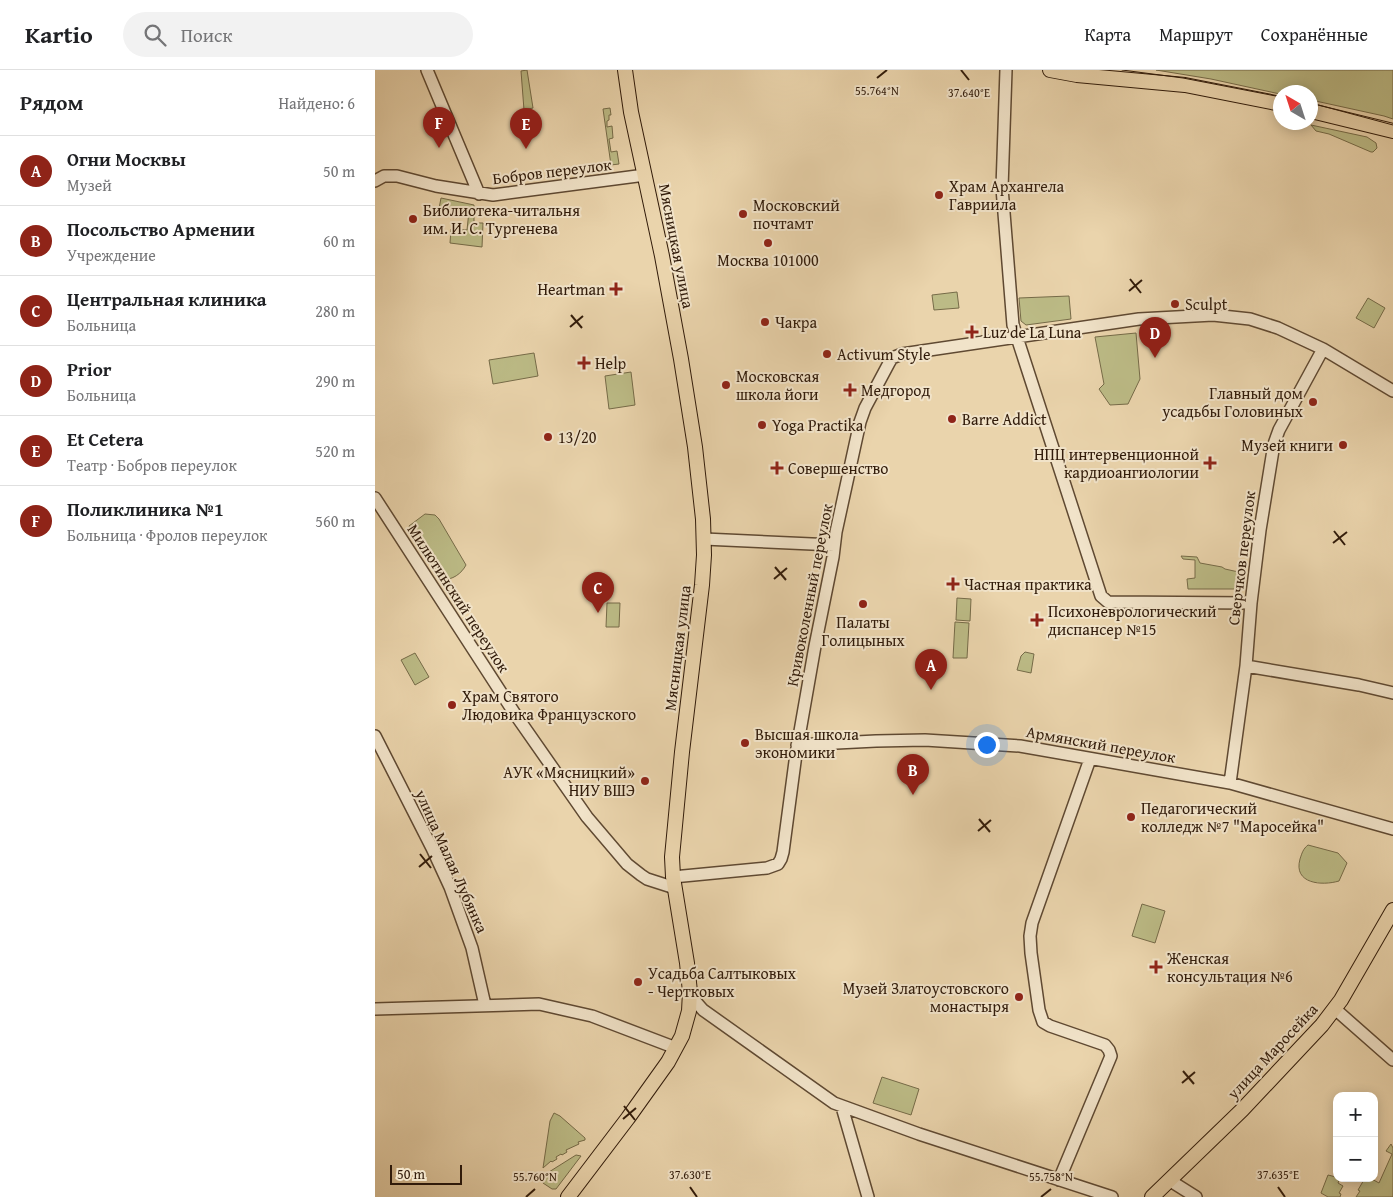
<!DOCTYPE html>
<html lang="ru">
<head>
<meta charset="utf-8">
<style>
	:root { --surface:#fff; --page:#f2f2f2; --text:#202124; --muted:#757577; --line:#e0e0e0; --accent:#8f2418 }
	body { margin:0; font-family:"Gentium Book Plus",serif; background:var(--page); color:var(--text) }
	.controls { position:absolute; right:15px; bottom:15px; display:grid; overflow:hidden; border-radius:10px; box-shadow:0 2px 12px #0003 }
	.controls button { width:45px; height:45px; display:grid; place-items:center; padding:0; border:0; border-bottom:1px solid var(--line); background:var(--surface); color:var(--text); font:25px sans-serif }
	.compass { position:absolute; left:898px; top:15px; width:45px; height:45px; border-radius:50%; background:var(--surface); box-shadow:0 2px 12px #0003; rotate:321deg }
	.scale { position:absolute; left:15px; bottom:12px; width:72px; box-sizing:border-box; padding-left:5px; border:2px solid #311b0a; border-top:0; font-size:14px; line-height:18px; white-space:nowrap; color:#311b0a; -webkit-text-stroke:4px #f1e3c9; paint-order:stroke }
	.you { position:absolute; left:611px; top:674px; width:18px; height:18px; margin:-12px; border:4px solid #fff; border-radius:50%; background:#1a73e8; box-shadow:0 0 0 8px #1a73e833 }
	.badge { display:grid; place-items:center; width:32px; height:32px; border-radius:50%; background:var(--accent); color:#fff; font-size:16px; font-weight:700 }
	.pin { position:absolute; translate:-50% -41px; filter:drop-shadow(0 1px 2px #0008) }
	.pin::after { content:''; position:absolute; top:26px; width:18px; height:15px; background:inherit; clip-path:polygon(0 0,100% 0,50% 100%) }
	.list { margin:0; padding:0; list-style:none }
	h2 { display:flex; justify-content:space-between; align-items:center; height:65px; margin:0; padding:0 20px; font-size:21px }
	h2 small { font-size:16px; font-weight:400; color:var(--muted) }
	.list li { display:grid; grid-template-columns:32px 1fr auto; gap:15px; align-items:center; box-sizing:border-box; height:70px; padding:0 20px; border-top:1px solid var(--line) }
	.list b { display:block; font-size:19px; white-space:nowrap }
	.list p { margin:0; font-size:16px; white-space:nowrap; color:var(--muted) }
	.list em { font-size:16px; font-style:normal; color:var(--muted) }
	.icon { flex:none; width:28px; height:28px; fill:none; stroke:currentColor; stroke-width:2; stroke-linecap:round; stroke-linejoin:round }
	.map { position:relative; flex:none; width:1018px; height:1127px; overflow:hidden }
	header { display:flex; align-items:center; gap:30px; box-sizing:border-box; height:70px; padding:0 25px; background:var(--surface); border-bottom:1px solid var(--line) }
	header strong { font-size:24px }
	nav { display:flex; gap:28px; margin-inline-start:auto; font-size:18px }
	.search { width:350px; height:45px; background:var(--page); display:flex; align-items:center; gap:12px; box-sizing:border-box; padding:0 18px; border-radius:28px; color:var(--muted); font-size:19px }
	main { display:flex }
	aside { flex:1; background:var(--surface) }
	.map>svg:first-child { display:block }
	.green { fill:#bcbb86; stroke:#766b48 }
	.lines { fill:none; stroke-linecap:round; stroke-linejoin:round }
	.minor-casing { stroke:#5f4932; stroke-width:14 }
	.major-casing { stroke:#311b0a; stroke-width:16 }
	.minor { stroke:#f1e3c9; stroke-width:11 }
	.major { stroke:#ead4ac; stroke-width:14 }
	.tram { stroke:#311b0a; stroke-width:1 }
	.ticks { fill:none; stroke:#311b0a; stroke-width:2 }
	.poi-dot { fill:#8f2418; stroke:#f1e3c9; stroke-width:2 }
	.labels { text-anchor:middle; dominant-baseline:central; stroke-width:4; stroke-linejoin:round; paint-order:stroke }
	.street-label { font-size:16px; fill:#311b0a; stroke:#f1e3c9 }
	.poi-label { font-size:16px; fill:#311b0a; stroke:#f1e3c9; text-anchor:start }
	.ticks-label { font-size:12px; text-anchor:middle; fill:#311b0a; stroke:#f1e3c9; stroke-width:4; stroke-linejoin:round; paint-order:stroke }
</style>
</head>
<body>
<header>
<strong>Kartio</strong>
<div class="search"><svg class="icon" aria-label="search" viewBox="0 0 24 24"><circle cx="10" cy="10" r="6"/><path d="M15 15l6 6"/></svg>Поиск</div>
<nav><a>Карта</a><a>Маршрут</a><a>Сохранённые</a></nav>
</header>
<main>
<aside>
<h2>Рядом<small>Найдено: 6</small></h2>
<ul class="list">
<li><span class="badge">A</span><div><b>Огни Москвы</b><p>Музей</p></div><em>50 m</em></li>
<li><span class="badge">B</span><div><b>Посольство Армении</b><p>Учреждение</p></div><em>60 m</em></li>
<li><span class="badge">C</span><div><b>Центральная клиника</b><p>Больница</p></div><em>280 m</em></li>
<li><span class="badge">D</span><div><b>Prior</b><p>Больница</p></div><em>290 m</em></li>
<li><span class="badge">E</span><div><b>Et Cetera</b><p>Театр · Бобров переулок</p></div><em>520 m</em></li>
<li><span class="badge">F</span><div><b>Поликлиника №1</b><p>Больница · Фролов переулок</p></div><em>560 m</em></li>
</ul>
</aside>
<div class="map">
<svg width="1018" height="1127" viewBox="0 0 1018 1127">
	<rect width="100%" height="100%" fill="#ead4ac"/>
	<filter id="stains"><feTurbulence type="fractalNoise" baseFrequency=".004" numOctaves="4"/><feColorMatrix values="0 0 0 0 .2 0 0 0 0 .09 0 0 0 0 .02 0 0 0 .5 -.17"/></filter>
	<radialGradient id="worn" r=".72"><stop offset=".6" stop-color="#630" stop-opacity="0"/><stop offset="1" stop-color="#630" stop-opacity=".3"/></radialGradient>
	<path class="green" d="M152,0L158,38L149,40L146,1Z
		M781,0H1018V49L1009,46L936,30V22H906L905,24L836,9Z
		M235,38L236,45H234V50L232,51V57L237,56L238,68L234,69L236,82L242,81L244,94L236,95L228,39Z
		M936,55L992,67L1001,73L1002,78L998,82H996L954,64L941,61Z
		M66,128L99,135V153H108L107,177L75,173L76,159L92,160L94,141L73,139L72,146L63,144Z
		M582,222L584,238L559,240L557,225Z
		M694,226L696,249L651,255L646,251L644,228Z
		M993,228L1010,238L999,258L981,248Z
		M761,263L765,309L753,334L735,335L724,319L729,314L720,267Z
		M159,283L163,306L118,314L114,290Z
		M256,302L260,335L234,339L230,306Z
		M50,444L60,445L64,449L91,495C87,503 77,511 67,509L34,456Z
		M806,486L822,487L825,493L847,497L850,499L868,503L863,519H813L812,509L820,508V490L808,489Z
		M582,528L596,529L595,551L581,550Z
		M232,533H245L244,557H231Z
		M580,552L594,553L592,588H578Z
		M650,582L659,584L656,603L642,600L646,586Z
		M40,583L54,607L40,615L26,590Z
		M933,775L963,783L972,793L964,811C947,816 918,814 925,789C927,783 928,779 933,775Z
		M767,834L790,841L780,873L757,866Z
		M507,1007L544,1019L536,1045L498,1033Z
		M179,1043L185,1046L210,1068V1070L203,1072L204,1074L191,1080L192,1082L187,1085L186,1084L181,1087L182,1089L177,1092L176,1091L168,1098L175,1051Z
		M1016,1074L1018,1078V1127H981L985,1121L983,1120L990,1108H995L1004,1113L1017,1084L1011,1081Z
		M201,1085L206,1086L181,1119H177L168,1113L166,1107Z
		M953,1105L965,1108L963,1113L968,1116L964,1123L966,1124L965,1127H953L946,1123Z"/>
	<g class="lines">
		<g class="minor-casing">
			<path id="minor" d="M52,0L104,124
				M631,0L627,118L638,255L726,526L733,532L876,533
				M0,111L9,106H22L61,116L118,125L270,105
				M0,428L140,644L212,747L252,794L266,805L272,809L300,818
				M329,469L459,475
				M871,596L984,615L1018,623
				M0,666L57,778L75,817L97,878L110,935
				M422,675L501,671L550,670L645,676L855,713L1018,759
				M855,713L871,596L876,533L885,460L899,374L904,360L948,279
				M298,807L392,798L403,794L406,789L408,782L421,684L440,576L458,487L461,462L485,352L490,338L514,293L517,288L527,284L764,249L838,245L875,249L903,258L948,279L1018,321
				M315,922L321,932L328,940L459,1033L544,1064L737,1127
				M0,939L164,934L217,946L301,978
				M960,939L1018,990
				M467,1037L493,1127
				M684,1110L736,986L734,980L730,975L675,956L668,952L664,940L656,883L655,866L657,853L715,689
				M794,1110L821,1127"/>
		</g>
		<g class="major-casing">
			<path id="major" d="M675,0L702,5L810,15L906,34
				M936,41L1018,61
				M193,1127L253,1048L293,992L307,966L314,941L315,922L312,893L298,807L297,787L307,682L327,515L329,485L328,449L320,377L306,289L287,186L256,42L250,0
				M777,1127L867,1040L947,955L966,930L1018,840"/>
		</g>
		<use href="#minor" class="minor"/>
		<use href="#major" class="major"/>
		<path class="tram" d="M747,0L808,8L906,27
			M936,33L1018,55"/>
	</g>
	<path class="ticks" d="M586,0L594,10M502,8L512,0M755,209L766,223M754,221L767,210M196,245L207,258M195,257L208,246M959,461L970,475M958,473L972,462M400,497L411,510M399,509L412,498M604,749L615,762M603,761L616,750M45,784L56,798M44,797L57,786M808,1001L819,1014M807,1013L820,1002M249,1036L260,1050M248,1049L261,1038M315,1117L322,1127M903,1117L910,1127M151,1127L160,1119M666,1127L676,1119"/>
	<g class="poi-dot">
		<circle cx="564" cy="125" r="5"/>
		<circle cx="368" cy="144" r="5"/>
		<circle cx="38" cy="149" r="5"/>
		<circle cx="393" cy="173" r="5"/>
		<path d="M238.5 211.5h5v5h5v5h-5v5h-5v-5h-5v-5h5z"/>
		<circle cx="800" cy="234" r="5"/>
		<circle cx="390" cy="252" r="5"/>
		<path d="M594.5 254.5h5v5h5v5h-5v5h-5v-5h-5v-5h5z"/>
		<circle cx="452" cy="284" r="5"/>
		<path d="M206.5 285.5h5v5h5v5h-5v5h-5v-5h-5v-5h5z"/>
		<circle cx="351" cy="315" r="5"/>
		<path d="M472.5 312.5h5v5h5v5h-5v5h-5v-5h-5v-5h5z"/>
		<circle cx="938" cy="332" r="5"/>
		<circle cx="577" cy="349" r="5"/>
		<circle cx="387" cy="355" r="5"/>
		<circle cx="173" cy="367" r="5"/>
		<circle cx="968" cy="375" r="5"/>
		<path d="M832.5 385.5h5v5h5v5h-5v5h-5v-5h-5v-5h5z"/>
		<path d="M399.5 390.5h5v5h5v5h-5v5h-5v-5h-5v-5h5z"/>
		<path d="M575.5 506.5h5v5h5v5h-5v5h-5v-5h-5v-5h5z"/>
		<circle cx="488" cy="534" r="5"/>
		<path d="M659.5 542.5h5v5h5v5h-5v5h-5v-5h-5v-5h5z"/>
		<circle cx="77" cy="635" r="5"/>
		<circle cx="370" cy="673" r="5"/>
		<circle cx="270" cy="711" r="5"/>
		<circle cx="756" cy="747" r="5"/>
		<path d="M778.5 889.5h5v5h5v5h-5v5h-5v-5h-5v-5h5z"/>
		<circle cx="263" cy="912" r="5"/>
		<circle cx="644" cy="927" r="5"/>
	</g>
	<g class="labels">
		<g class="street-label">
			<text transform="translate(177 101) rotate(-7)">Бобров переулок</text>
			<text transform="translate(302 176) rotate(79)">Мясницкая улица</text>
			<text transform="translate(866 488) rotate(-83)">Сверчков переулок</text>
			<text transform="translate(434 525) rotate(-79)">Кривоколенный переулок</text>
			<text transform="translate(84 528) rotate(57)">Милютинский переулок</text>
			<text transform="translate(302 578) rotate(-83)">Мясницкая улица</text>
			<text transform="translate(726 674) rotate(10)">Армянский переулок</text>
			<text transform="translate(77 791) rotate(66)">улица Малая Лубянка</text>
			<text transform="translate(897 981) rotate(-47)">улица Маросейка</text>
		</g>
		<g class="poi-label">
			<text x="574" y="116">Храм Архангела<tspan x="574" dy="18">Гавриила</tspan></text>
			<text x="378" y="135">Московский<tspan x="378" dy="18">почтамт</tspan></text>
			<text x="48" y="140">Библиотека-читальня<tspan x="48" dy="18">им. И. С. Тургенева</tspan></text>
			<text x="393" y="190" text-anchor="middle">Москва 101000</text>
			<text x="230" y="219" text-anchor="end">Heartman</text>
			<text x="810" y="234">Sculpt</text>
			<text x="400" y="252">Чакра</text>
			<text x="608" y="262">Luz de La Luna</text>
			<text x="462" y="284">Activum Style</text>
			<text x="220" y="293">Help</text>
			<text x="361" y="306">Московская<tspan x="361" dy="18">школа йоги</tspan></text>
			<text x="486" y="320">Медгород</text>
			<text x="928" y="323" text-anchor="end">Главный дом<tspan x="928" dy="18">усадьбы Головиных</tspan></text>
			<text x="587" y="349">Barre Addict</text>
			<text x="397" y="355">Yoga Practika</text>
			<text x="183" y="367">13/20</text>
			<text x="958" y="375" text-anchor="end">Музей книги</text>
			<text x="824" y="384" text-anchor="end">НПЦ интервенционной<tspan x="824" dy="18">кардиоангиологии</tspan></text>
			<text x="413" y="398">Совершенство</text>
			<text x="589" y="514">Частная практика</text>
			<text x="673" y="541">Психоневрологический<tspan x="673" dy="18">диспансер №15</tspan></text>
			<text x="488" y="552" text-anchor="middle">Палаты<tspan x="488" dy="18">Голицыных</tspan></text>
			<text x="87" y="626">Храм Святого<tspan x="87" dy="18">Людовика Французского</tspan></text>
			<text x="380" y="664">Высшая школа<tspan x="380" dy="18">экономики</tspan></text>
			<text x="260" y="702" text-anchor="end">АУК «Мясницкий»<tspan x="260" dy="18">НИУ ВШЭ</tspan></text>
			<text x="766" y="738">Педагогический<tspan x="766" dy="18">колледж №7 "Маросейка"</tspan></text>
			<text x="792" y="888">Женская<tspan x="792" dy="18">консультация №6</tspan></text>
			<text x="273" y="903">Усадьба Салтыковых<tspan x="273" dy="18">- Чертковых</tspan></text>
			<text x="634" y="918" text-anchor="end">Музей Златоустовского<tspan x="634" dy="18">монастыря</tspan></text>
		</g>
	</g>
	<g class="ticks-label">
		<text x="502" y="25">55.764°N</text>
		<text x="594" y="27">37.640°E</text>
		<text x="315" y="1109">37.630°E</text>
		<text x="903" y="1109">37.635°E</text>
		<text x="160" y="1111">55.760°N</text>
		<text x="676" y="1111">55.758°N</text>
	</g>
	<rect width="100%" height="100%" filter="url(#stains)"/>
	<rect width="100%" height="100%" fill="url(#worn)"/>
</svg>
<div class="controls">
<button>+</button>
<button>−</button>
</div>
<svg class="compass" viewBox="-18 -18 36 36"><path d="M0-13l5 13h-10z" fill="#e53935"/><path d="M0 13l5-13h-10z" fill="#757577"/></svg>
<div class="scale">50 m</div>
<div class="you"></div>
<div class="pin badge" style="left:556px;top:620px">A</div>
<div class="pin badge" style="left:538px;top:725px">B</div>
<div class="pin badge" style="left:223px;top:543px">C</div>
<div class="pin badge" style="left:780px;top:288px">D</div>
<div class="pin badge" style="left:151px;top:79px">E</div>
<div class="pin badge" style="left:64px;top:78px">F</div>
</div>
</main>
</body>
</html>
